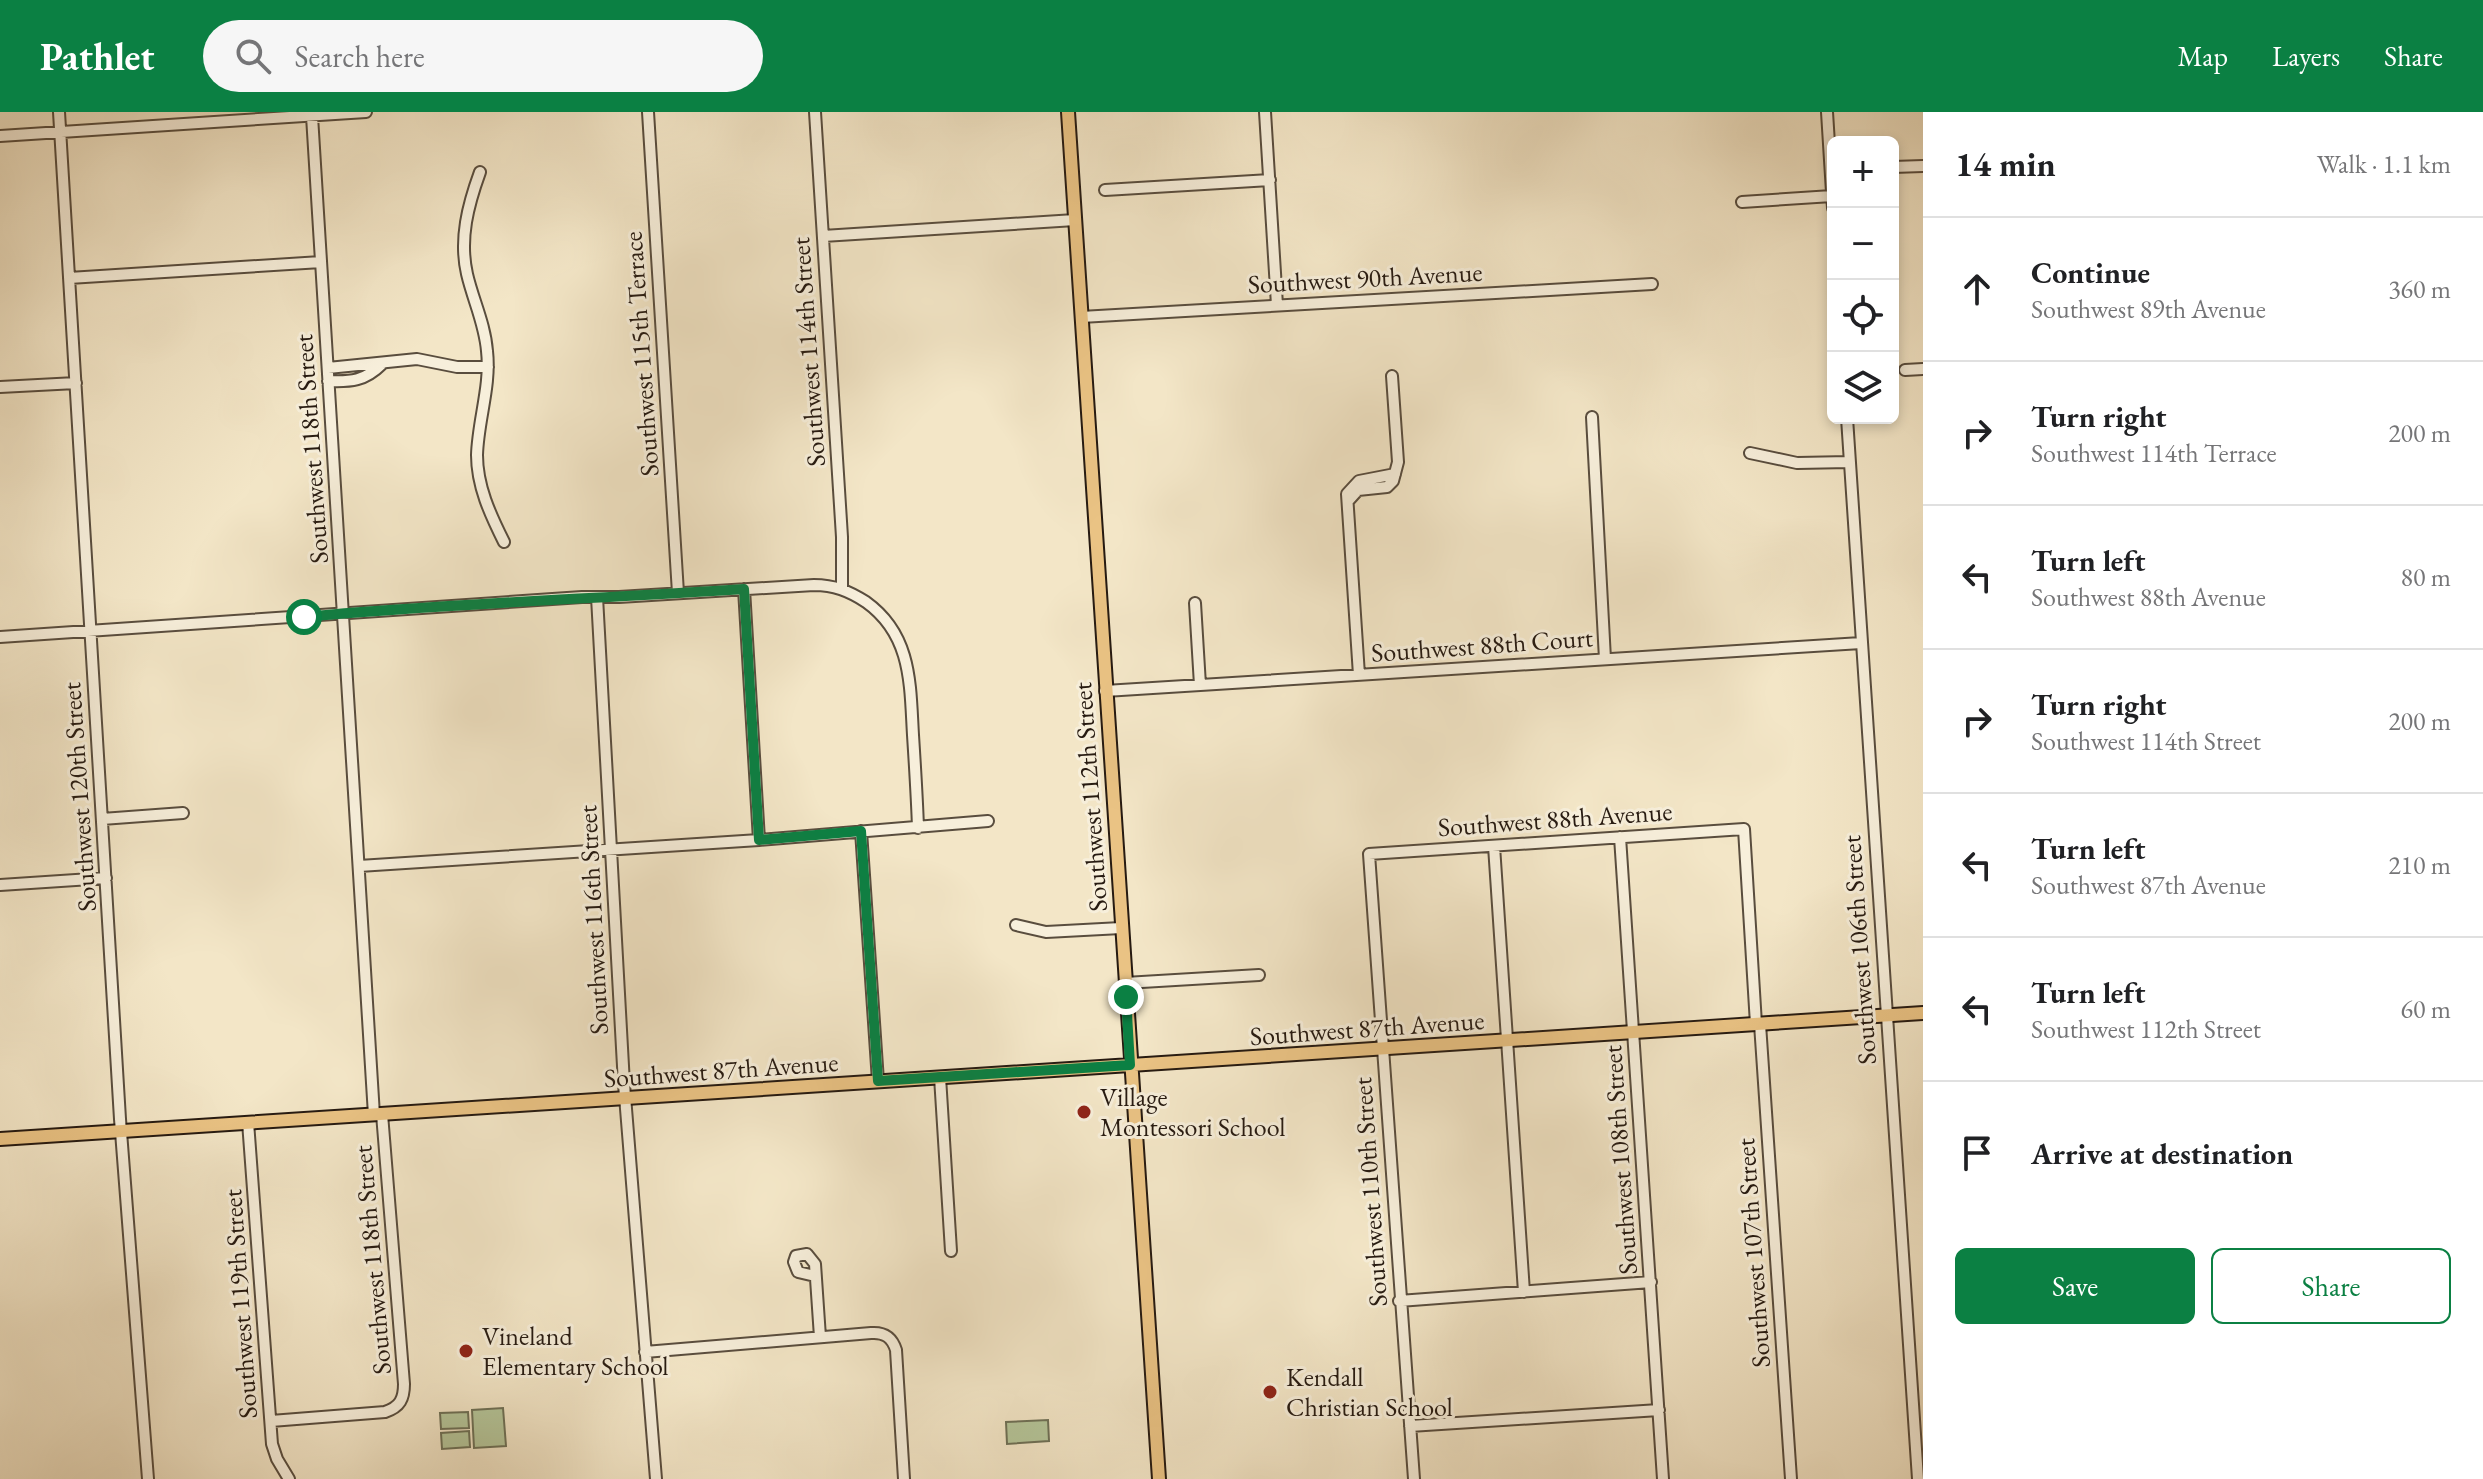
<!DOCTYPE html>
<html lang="en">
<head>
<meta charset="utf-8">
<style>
	:root { --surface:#fff; --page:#f6f6f6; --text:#202124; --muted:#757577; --line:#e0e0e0; --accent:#0b8043 }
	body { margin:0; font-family:"EB Garamond",serif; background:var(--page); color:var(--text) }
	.controls { position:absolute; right:24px; top:24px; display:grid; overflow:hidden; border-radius:12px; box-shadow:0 4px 12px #0003 }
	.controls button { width:72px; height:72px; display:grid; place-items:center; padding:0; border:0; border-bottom:2px solid var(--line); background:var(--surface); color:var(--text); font:40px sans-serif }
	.stop { position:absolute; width:24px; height:24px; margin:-18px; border:6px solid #0b8043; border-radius:50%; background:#fff }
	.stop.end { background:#0b8043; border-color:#fff; box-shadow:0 2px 8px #0008 }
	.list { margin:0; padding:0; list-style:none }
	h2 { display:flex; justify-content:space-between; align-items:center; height:104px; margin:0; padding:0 32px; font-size:34px }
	h2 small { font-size:26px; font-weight:400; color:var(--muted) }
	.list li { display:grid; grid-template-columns:52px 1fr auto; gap:24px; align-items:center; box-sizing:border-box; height:144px; padding:0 32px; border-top:2px solid var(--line) }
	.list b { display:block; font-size:30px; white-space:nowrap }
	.list p { margin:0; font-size:26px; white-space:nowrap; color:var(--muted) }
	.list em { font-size:26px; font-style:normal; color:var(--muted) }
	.actions { display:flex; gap:16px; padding:24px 32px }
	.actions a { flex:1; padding:18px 0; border:2px solid var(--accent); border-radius:12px; text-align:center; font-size:28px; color:var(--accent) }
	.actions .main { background:var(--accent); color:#fff }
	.icon { flex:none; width:44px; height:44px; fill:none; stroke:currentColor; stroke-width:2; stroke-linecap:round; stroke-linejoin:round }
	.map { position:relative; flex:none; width:1923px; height:1367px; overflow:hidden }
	header { display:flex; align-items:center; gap:48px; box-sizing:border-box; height:112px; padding:0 40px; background:var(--accent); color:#fff }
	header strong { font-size:38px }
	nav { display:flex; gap:44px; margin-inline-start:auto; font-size:28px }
	.search { width:560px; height:72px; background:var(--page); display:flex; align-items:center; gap:20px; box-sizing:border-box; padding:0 28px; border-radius:44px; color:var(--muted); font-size:30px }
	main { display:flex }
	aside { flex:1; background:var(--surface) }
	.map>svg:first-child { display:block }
	.garden { fill:#b5c69a; stroke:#6e7056; stroke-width:2 }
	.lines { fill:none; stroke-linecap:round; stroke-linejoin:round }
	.minor-casing { stroke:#594d3e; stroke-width:14 }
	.major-casing { stroke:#261a11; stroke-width:16 }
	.minor { stroke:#f7efdb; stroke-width:10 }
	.major { stroke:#eac384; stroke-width:12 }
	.route { stroke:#0b8043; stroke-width:10 }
	.poi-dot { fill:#8f2418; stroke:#f7efdb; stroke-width:3 }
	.labels { text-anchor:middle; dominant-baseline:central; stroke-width:6; stroke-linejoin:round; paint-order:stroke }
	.street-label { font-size:26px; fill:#261a11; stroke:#f7efdb }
	.poi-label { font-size:26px; fill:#261a11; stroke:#f7efdb; text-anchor:start }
</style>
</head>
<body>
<header>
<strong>Pathlet</strong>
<div class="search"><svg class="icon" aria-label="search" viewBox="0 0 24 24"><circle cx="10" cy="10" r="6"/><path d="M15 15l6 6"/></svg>Search here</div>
<nav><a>Map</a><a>Layers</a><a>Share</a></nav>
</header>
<main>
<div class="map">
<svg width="1923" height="1367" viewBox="0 0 1923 1367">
	<rect width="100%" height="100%" fill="#f3e6c7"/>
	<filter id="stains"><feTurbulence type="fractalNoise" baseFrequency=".0025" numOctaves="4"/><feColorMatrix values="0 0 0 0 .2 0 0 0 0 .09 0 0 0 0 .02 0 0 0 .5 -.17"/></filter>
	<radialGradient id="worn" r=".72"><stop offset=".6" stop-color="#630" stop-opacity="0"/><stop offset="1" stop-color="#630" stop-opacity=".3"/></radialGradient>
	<path class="garden" d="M503,1296L506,1334L474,1336L472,1298Z
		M468,1300L469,1316L441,1317L440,1301Z
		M1048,1308L1049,1329L1007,1332L1006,1310Z
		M469,1319L470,1335L442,1337L441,1321Z"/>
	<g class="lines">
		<g class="minor-casing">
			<path id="minor" d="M59,0L120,1007L148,1367
				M648,0L678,481
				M815,0L842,425V477
				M1265,0L1277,193
				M1827,0L1833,96
				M312,4L374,1003
				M0,24L366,0
				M1893,55L1923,54
				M480,60C468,93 459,127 467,162C473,188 485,212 487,239C491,274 478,308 477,343C477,374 490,402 504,430
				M1105,78L1270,68
				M1742,90L1832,84
				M823,124L1075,108
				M69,166L321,150
				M1081,205L1652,172
				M328,256L417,247L457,255H488
				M1905,258L1923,257
				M328,269C351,270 365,269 382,252
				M0,275L76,271
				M1592,305L1605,547
				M1847,306L1918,1367
				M1750,341L1797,351L1849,350
				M1349,388L1358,378L1387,375L1393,369L1398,350L1392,264
				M744,477L759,728
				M597,485L624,972L656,1367
				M1195,491L1200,573
				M0,525L582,485H619L814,473C834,473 849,479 866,490C912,523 910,572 913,623C915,654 917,685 918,716
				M1359,563L1347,382L1359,369L1395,362
				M1105,579L1861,531
				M102,707L183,701
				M861,719L878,969
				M1620,725L1663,1367
				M1494,734L1524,1180
				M359,754L759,728L988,709
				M0,773L106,766
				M1016,813L1046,820L1121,816
				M1125,871L1259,863
				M1760,912L1791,1367
				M940,965L951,1139
				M248,1010L272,1332L277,1347L289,1367
				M815,1164L798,1160L794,1150L796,1144L807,1142L815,1152L820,1225
				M1399,1189L1651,1170
				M645,1240L871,1221C884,1220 892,1225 896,1238L904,1367
				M271,1309L385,1300C400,1295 404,1287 404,1272L382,1002
				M1410,1314L1659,1298
				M1414,1367L1369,742L1744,717L1756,912"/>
		</g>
		<g class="major-casing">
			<path id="major" d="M1068,0L1159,1367
				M0,1027L1923,901"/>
		</g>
		<use href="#minor" class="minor"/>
		<use href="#major" class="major"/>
	</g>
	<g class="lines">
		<path class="route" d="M304,505C451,491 598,487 744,477L759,728L861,719L878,969L1130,953L1126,885"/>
	</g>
	<g class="poi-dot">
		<circle cx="1084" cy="1000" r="8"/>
		<circle cx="466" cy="1239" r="8"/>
		<circle cx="1270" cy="1280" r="8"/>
	</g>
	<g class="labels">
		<g class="street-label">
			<text transform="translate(1365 166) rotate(-3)">Southwest 90th Avenue</text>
			<text transform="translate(808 240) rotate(-94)">Southwest 114th Street</text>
			<text transform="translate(641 242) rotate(-94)">Southwest 115th Terrace</text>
			<text transform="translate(311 337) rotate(-94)">Southwest 118th Street</text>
			<text transform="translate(1482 533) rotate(-4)">Southwest 88th Court</text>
			<text transform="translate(79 685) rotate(-94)">Southwest 120th Street</text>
			<text transform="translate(1090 685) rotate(-94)">Southwest 112th Street</text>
			<text transform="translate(1555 707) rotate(-4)">Southwest 88th Avenue</text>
			<text transform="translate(593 808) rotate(-93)">Southwest 116th Street</text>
			<text transform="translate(1859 838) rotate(-94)">Southwest 106th Street</text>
			<text transform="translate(1367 916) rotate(-4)">Southwest 87th Avenue</text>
			<text transform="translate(721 958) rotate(-4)">Southwest 87th Avenue</text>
			<text transform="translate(1620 1048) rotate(-94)">Southwest 108th Street</text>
			<text transform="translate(1370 1080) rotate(-94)">Southwest 110th Street</text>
			<text transform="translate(1753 1141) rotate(-94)">Southwest 107th Street</text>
			<text transform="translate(372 1148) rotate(-95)">Southwest 118th Street</text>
			<text transform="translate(240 1192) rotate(-94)">Southwest 119th Street</text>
		</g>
		<g class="poi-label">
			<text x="1100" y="985">Village<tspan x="1100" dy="30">Montessori School</tspan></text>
			<text x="482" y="1224">Vineland<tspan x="482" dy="30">Elementary School</tspan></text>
			<text x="1286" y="1265">Kendall<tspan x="1286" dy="30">Christian School</tspan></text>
		</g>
	</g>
	<rect width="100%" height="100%" filter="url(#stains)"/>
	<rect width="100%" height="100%" fill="url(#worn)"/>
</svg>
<div class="controls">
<button>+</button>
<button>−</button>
<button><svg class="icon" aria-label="locate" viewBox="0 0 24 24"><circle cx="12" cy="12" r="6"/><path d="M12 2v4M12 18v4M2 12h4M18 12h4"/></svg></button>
<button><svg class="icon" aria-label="layers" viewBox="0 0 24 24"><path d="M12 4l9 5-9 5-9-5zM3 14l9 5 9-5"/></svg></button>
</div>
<div class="stop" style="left:304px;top:505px"></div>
<div class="stop end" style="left:1126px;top:885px"></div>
</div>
<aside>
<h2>14 min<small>Walk · 1.1 km</small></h2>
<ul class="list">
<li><svg class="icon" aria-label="ahead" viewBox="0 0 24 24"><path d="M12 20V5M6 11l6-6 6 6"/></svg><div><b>Continue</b><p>Southwest 89th Avenue</p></div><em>360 m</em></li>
<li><svg class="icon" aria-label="right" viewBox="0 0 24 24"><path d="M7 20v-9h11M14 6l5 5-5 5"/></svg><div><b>Turn right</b><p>Southwest 114th Terrace</p></div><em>200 m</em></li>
<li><svg class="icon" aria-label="left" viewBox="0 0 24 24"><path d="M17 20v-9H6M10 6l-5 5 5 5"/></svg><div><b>Turn left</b><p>Southwest 88th Avenue</p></div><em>80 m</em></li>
<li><svg class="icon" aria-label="right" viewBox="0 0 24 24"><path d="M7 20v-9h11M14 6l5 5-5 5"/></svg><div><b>Turn right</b><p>Southwest 114th Street</p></div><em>200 m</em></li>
<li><svg class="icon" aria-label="left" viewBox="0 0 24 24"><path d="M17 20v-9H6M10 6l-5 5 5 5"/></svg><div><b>Turn left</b><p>Southwest 87th Avenue</p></div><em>210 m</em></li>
<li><svg class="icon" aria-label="left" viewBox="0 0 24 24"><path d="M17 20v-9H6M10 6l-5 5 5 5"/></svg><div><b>Turn left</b><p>Southwest 112th Street</p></div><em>60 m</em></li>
<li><svg class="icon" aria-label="arrive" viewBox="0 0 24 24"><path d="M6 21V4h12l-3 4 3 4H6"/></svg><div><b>Arrive at destination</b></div></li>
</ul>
<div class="actions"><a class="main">Save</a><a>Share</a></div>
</aside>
</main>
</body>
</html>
